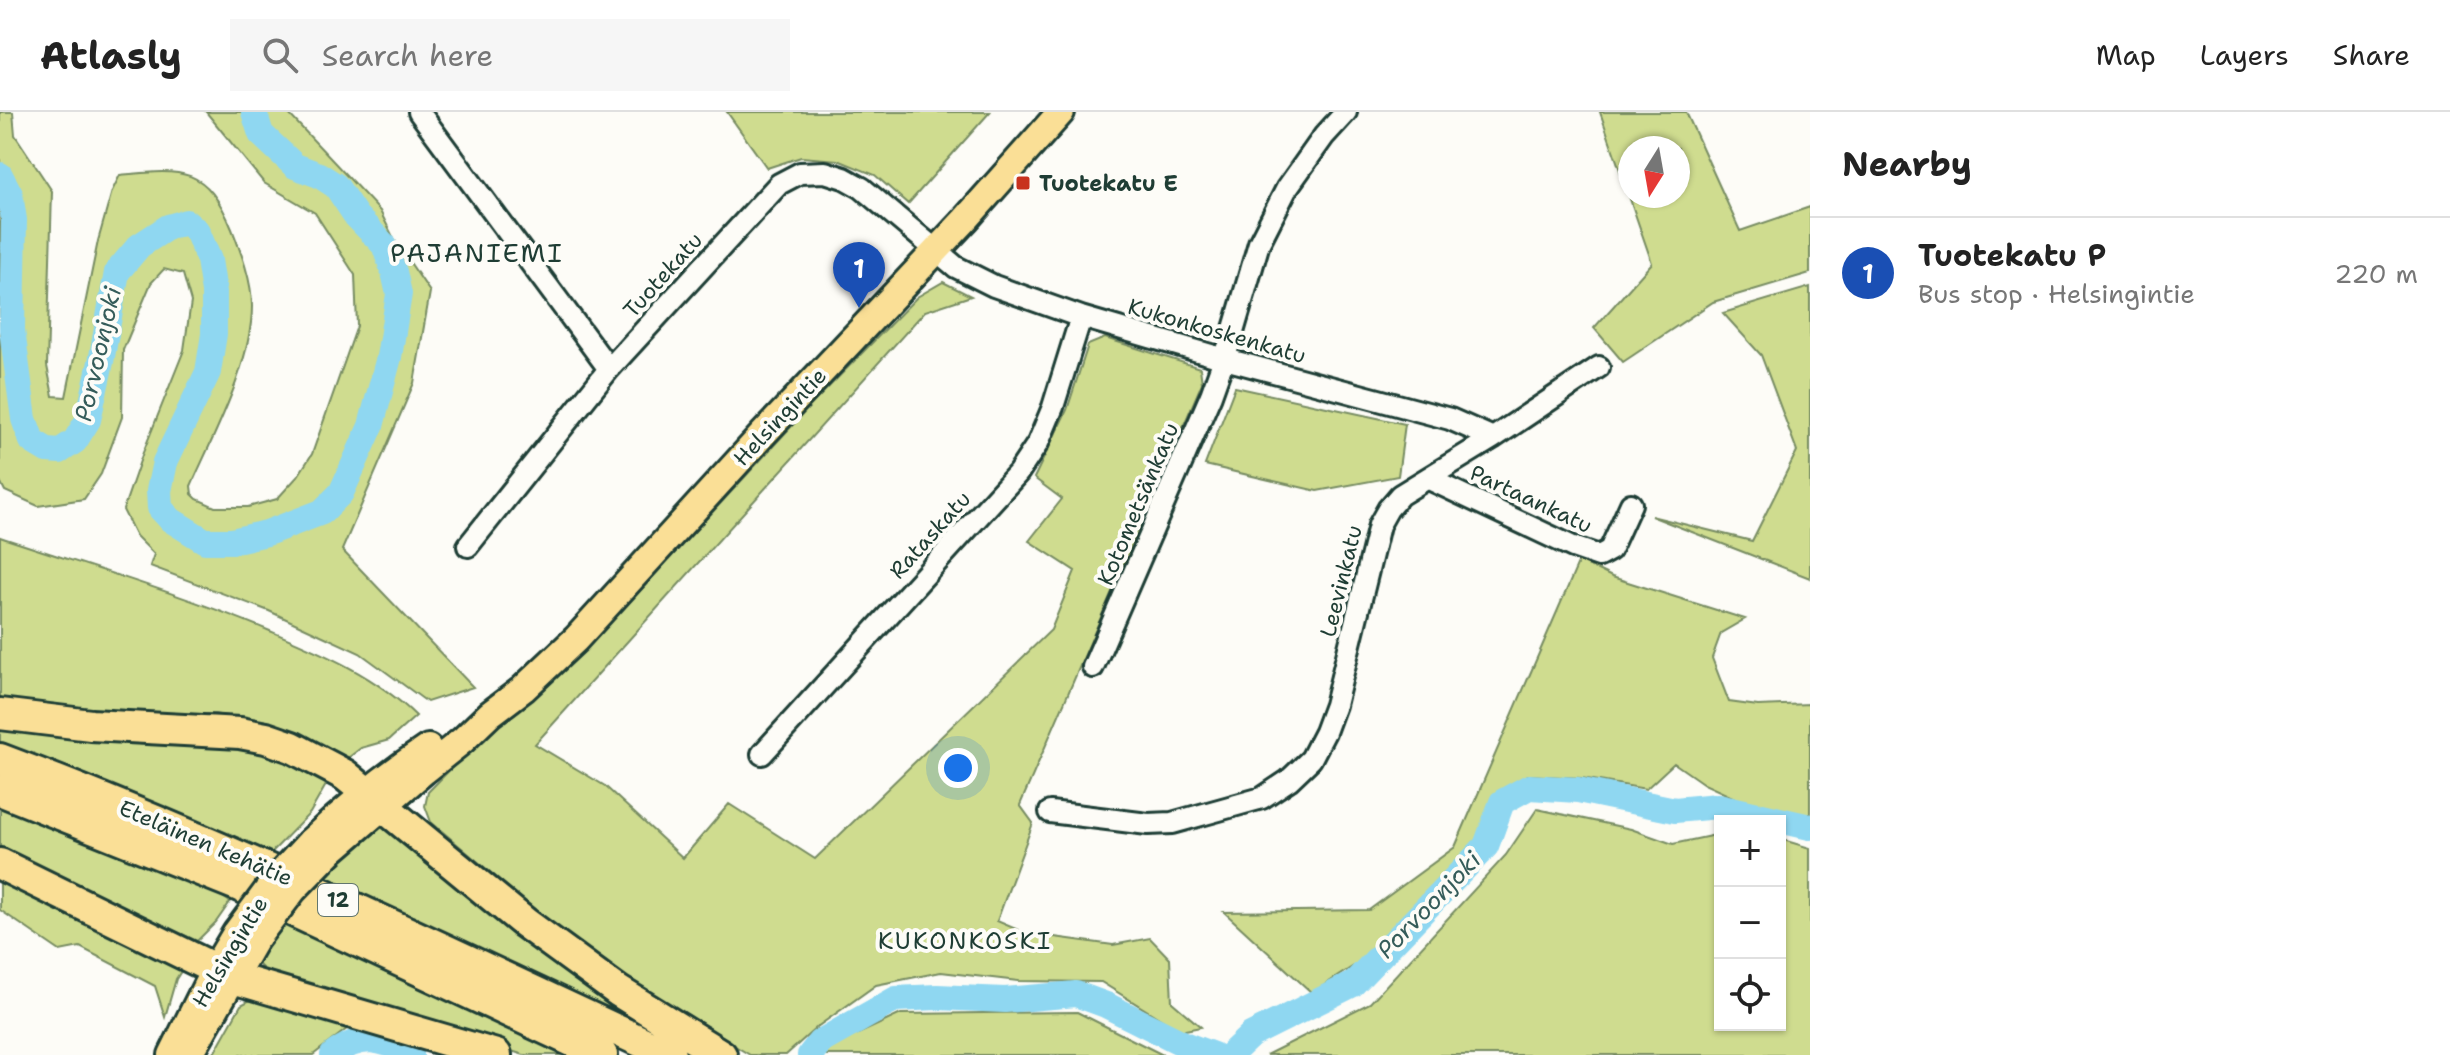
<!DOCTYPE html>
<html lang="en">
<head>
<meta charset="utf-8">
<style>
	:root { --surface:#fff; --page:#f6f6f6; --text:#222; --muted:#767676; --line:#e0e0e0; --accent:#0f766e }
	body { margin:0; font-family:"Shantell Sans",sans-serif; background:var(--page); color:var(--text) }
	.controls { position:absolute; right:24px; bottom:24px; display:grid; overflow:hidden; border-radius:0px; box-shadow:0 2px 6px #0004 }
	.controls button { width:72px; height:72px; display:grid; place-items:center; padding:0; border:0; border-bottom:2px solid var(--line); background:var(--surface); color:var(--text); font:40px sans-serif }
	.compass { position:absolute; left:1618px; top:24px; width:72px; height:72px; border-radius:50%; background:var(--surface); box-shadow:0 2px 6px #0004; rotate:191deg }
	.you { position:absolute; left:958px; top:656px; width:28px; height:28px; margin:-20px; border:6px solid #fff; border-radius:50%; background:#1a73e8; box-shadow:0 0 0 12px #1a73e833 }
	.badge { display:grid; place-items:center; width:52px; height:52px; border-radius:50%; background:var(--accent); color:#fff; font-size:26px; font-weight:700 }
	.pin { position:absolute; translate:-50% -66px; filter:drop-shadow(0 2px 4px #0008) }
	.pin::after { content:''; position:absolute; top:42px; width:28px; height:24px; background:inherit; clip-path:polygon(0 0,100% 0,50% 100%) }
	.list { margin:0; padding:0; list-style:none }
	h2 { display:flex; justify-content:space-between; align-items:center; height:104px; margin:0; padding:0 32px; font-size:34px }
	h2 small { font-size:26px; font-weight:400; color:var(--muted) }
	.list li { display:grid; grid-template-columns:52px 1fr auto; gap:24px; align-items:center; box-sizing:border-box; height:112px; padding:0 32px; border-top:2px solid var(--line) }
	.list b { display:block; font-size:30px; white-space:nowrap }
	.list p { margin:0; font-size:26px; white-space:nowrap; color:var(--muted) }
	.list em { font-size:26px; font-style:normal; color:var(--muted) }
	.icon { flex:none; width:44px; height:44px; fill:none; stroke:currentColor; stroke-width:2; stroke-linecap:round; stroke-linejoin:round }
	.map { position:relative; flex:none; width:1810px; height:943px; overflow:hidden }
	header { display:flex; align-items:center; gap:48px; box-sizing:border-box; height:112px; padding:0 40px; background:var(--surface); border-bottom:2px solid var(--line) }
	header strong { font-size:38px }
	nav { display:flex; gap:44px; margin-inline-start:auto; font-size:28px }
	.search { width:560px; height:72px; background:var(--page); display:flex; align-items:center; gap:20px; box-sizing:border-box; padding:0 28px; border-radius:0px; color:var(--muted); font-size:30px }
	main { display:flex }
	aside { flex:1; background:var(--surface) }
	.map>svg:first-child { display:block }
	.green { fill:#cfdc8f; stroke:#778c62; stroke-width:2; fill-rule:evenodd }
	.lines { fill:none; stroke-linecap:round; stroke-linejoin:round }
	.river { stroke:#8fd7f1; stroke-width:26 }
	.minor-casing { stroke:#1f3d34; stroke-width:26 }
	.major-casing { stroke:#1f3d34; stroke-width:32 }
	.highway-casing { stroke:#1f3d34; stroke-width:36 }
	.minor { stroke:#fdfcf7; stroke-width:20 }
	.major { stroke:#fadf96; stroke-width:26 }
	.highway { stroke:#fadf96; stroke-width:30 }
	.major-bridge-casing { stroke:#1f3d34; stroke-width:32; stroke-linecap:butt }
	.major-bridge { stroke:#fadf96; stroke-width:26 }
	.poi-dot { fill:#c8321e; stroke:#fdfcf7; stroke-width:3 }
	.labels { text-anchor:middle; dominant-baseline:central; stroke-width:8; stroke-linejoin:round; paint-order:stroke }
	.shield { fill:#fdfcf7; stroke:#62766e; stroke-width:2 }
	.shield-label { font-size:20px; font-weight:bold; fill:#1f3d34 }
	.poi-label { font-size:22px; font-weight:bold; fill:#1f3d34; stroke:#fdfcf7; text-anchor:start }
	.street-label { font-size:22px; fill:#1f3d34; stroke:#fdfcf7 }
	.water-label { font-size:24px; font-style:italic; fill:#355c5a; stroke:#fdfcf7 }
	.neighbourhood-label { font-size:24px; letter-spacing:2px; fill:#1f3d34; stroke:#fdfcf7 }
	.quarter-label { font-size:26px; letter-spacing:2px; fill:#1f3d34; stroke:#fdfcf7 }
</style>
</head>
<body>
<header>
<strong>Atlasly</strong>
<div class="search"><svg class="icon" aria-label="search" viewBox="0 0 24 24"><circle cx="10" cy="10" r="6"/><path d="M15 15l6 6"/></svg>Search here</div>
<nav><a>Map</a><a>Layers</a><a>Share</a></nav>
</header>
<main>
<div class="map">
<svg width="1810" height="943" viewBox="0 0 1810 943">
	<rect width="100%" height="100%" fill="#fdfcf7"/>
	<filter id="ink" filterUnits="userSpaceOnUse"><feTurbulence type="fractalNoise" baseFrequency=".0125" numOctaves="2"/><feDisplacementMap in="SourceGraphic" scale="16" xChannelSelector="R" yChannelSelector="G"/><feConvolveMatrix kernelMatrix="1 2 1 2 8 2 1 2 1" color-interpolation-filters="sRGB"/></filter>
	<g filter="url(#ink)">
		<path class="green" d="M0,0H13L15,23L52,79L47,254L53,284L66,285L98,129L112,79L120,63C181,57 206,53 232,117C241,140 252,169 252,194C252,251 214,322 191,374L192,382L197,387L215,395H248L277,387L298,364L312,342L357,214L355,163L315,101L264,71L206,0H287L380,99L394,127L430,180L414,271L342,438L473,575L427,590L360,541L269,499L150,454L154,442L136,424L123,398L142,343L184,238L191,190L183,162L164,157L151,171L123,238L122,305L101,362L84,387L38,394L5,379L0,369Z
			M727,0H990L908,92L875,63L838,48L801,45L767,56Z
			M1600,0H1686L1740,119L1810,95V161L1713,190L1623,250L1594,216L1652,151ZM1630,36H1678V84H1630Z
			M943,170L971,184L925,199L535,632L605,674L683,746L729,692L815,747L1051,518L1075,459L1029,429L1062,387L1034,366L1067,298L1088,233L1105,226L1200,256L1202,271L1020,693L1033,711L997,809L1025,821L1113,833L1150,826L1170,847L1172,890L1201,915L1180,919L1101,870L1018,869L941,860L876,873L817,915L786,943H750L616,862L554,814L431,710L425,694L428,680L482,625L533,586L602,520L813,291L917,185Z
			M1810,175V466L1651,404L1752,429L1797,339L1761,243L1723,201Z
			M1235,275L1405,312L1398,364L1317,379L1205,353Z
			M0,425C90,455 182,482 270,519C322,541 375,563 416,604L389,628L361,636L344,649L294,619L215,602L94,603L0,591Z
			M1579,449L1612,465L1745,507L1721,521L1712,546L1729,590L1758,594L1810,592V704L1737,687L1704,672L1674,651L1646,677L1582,666L1528,663L1494,682L1482,721L1428,784L1369,844L1312,881L1224,800L1369,798L1455,735Z
			M0,610L247,630L330,666L310,701L271,741L0,632Z
			M0,694L214,779L230,790L216,810L197,829L0,737Z
			M1537,697L1631,717L1673,732L1720,722V913H1780V727L1810,736V943H1266L1370,891L1506,743Z
			M383,704L650,911L646,915L321,764Z
			M0,764L185,853L176,867L165,905L155,874L80,835L60,839L0,798Z
			M281,807L567,943H524L268,862L258,852L271,822Z
			M252,887L352,913L313,943H213L241,893Z
			M1077,900L1163,943H823L832,934L901,902Z"/>
		<g class="lines">
			<path class="river" d="M0,63L10,82L14,108L12,218L24,307L32,329L47,338L60,339L75,329L88,308L101,250L117,160L139,134L168,115L186,110L197,119L209,148L214,180V222L208,260L165,350L159,379L160,396L171,408L205,429H232L267,421L322,400L341,381L371,314L389,245L399,182L394,160L384,133L356,104L336,74L319,63L295,54L261,22L254,0
				M333,943C361,921 382,926 411,943
				M810,943L820,930L896,887L937,885L1005,888L1076,882L1106,893L1186,933L1213,943
				M1230,943L1251,923L1353,872L1486,734L1502,690L1529,675L1578,678L1675,698L1718,694L1810,715"/>
			<g class="minor-casing">
				<path id="minor" d="M419,0L609,257
					M1429,367L1573,435L1599,444L1610,438L1631,392
					M468,434L609,257L779,72L800,61L825,60L844,66L862,76L956,155L994,174L1081,205L1225,247L1450,307L1493,326
					M1093,555L1211,283L1231,227L1259,131L1287,76L1324,24L1346,0
					M762,642L1018,361L1038,331L1053,295L1081,205
					M1050,700L1148,712L1172,711L1262,686L1289,668L1311,647L1325,620L1335,593L1374,434L1379,413L1388,397L1400,383L1493,326L1599,255"/>
			</g>
			<g class="major-casing">
				<path id="major" d="M310,730C347,695 385,664 428,636
					M331,739L424,659L463,628L490,602L523,577L576,527L764,321L965,108L1061,0
					M193,936L254,829
					M172,943L214,858L236,821"/>
			</g>
			<g class="highway-casing">
				<path id="highway" d="M0,602L91,613L240,621L266,626L292,635L345,663L525,811L618,879L721,943
					M0,647C229,733 449,840 670,943
					M0,678L235,772L602,943
					M0,752L233,866L496,943"/>
			</g>
			<use href="#minor" class="minor"/>
			<use href="#major" class="major"/>
			<use href="#highway" class="highway"/>
			<g class="major-bridge-casing">
				<path id="major-bridge" d="M236,821L276,767L310,730
					M254,829L293,778L331,739"/>
			</g>
			<use href="#major-bridge" class="major-bridge"/>
		</g>
	</g>
	<rect class="poi-dot" x="1015" y="63" width="16" height="16" rx="4"/>
	<g class="labels">
		<rect class="shield" x="318" y="772" width="40" height="32" rx="6"/>
		<g class="shield-label">
			<text x="338" y="788">12</text>
		</g>
		<g class="poi-label">
			<text x="1039" y="71">Tuotekatu E</text>
		</g>
		<g class="street-label">
			<text transform="translate(663 163) rotate(-48)">Tuotekatu</text>
			<text transform="translate(1217 219) rotate(16)">Kukonkoskenkatu</text>
			<text transform="translate(780 305) rotate(-47)">Helsingintie</text>
			<text transform="translate(1531 387) rotate(25)">Partaankatu</text>
			<text transform="translate(1138 392) rotate(-67)">Kotometsänkatu</text>
			<text transform="translate(930 423) rotate(-48)">Rataskatu</text>
			<text transform="translate(1341 469) rotate(-76)">Leevinkatu</text>
			<text transform="translate(206 731) rotate(23)">Eteläinen kehätie</text>
			<text transform="translate(230 840) rotate(-59)">Helsingintie</text>
		</g>
		<g class="water-label">
			<text transform="translate(98 242) rotate(-77)">Porvoonjoki</text>
			<text transform="translate(1429 793) rotate(-46)">Porvoonjoki</text>
		</g>
		<g class="neighbourhood-label">
			<text x="965" y="829">KUKONKOSKI</text>
		</g>
		<g class="quarter-label">
			<text x="477" y="140">PAJANIEMI</text>
		</g>
	</g>
</svg>
<div class="controls">
<button>+</button>
<button>−</button>
<button><svg class="icon" aria-label="locate" viewBox="0 0 24 24"><circle cx="12" cy="12" r="6"/><path d="M12 2v4M12 18v4M2 12h4M18 12h4"/></svg></button>
</div>
<svg class="compass" viewBox="-18 -18 36 36"><path d="M0-13l5 13h-10z" fill="#e53935"/><path d="M0 13l5-13h-10z" fill="#767676"/></svg>
<div class="you"></div>
<div class="pin badge" style="left:859px;top:196px;background:#1a4fb4">1</div>
</div>
<aside>
<h2>Nearby<small></small></h2>
<ul class="list">
<li><span class="badge" style="background:#1a4fb4">1</span><div><b>Tuotekatu P</b><p>Bus stop · Helsingintie</p></div><em>220 m</em></li>
</ul>
</aside>
</main>
</body>
</html>
